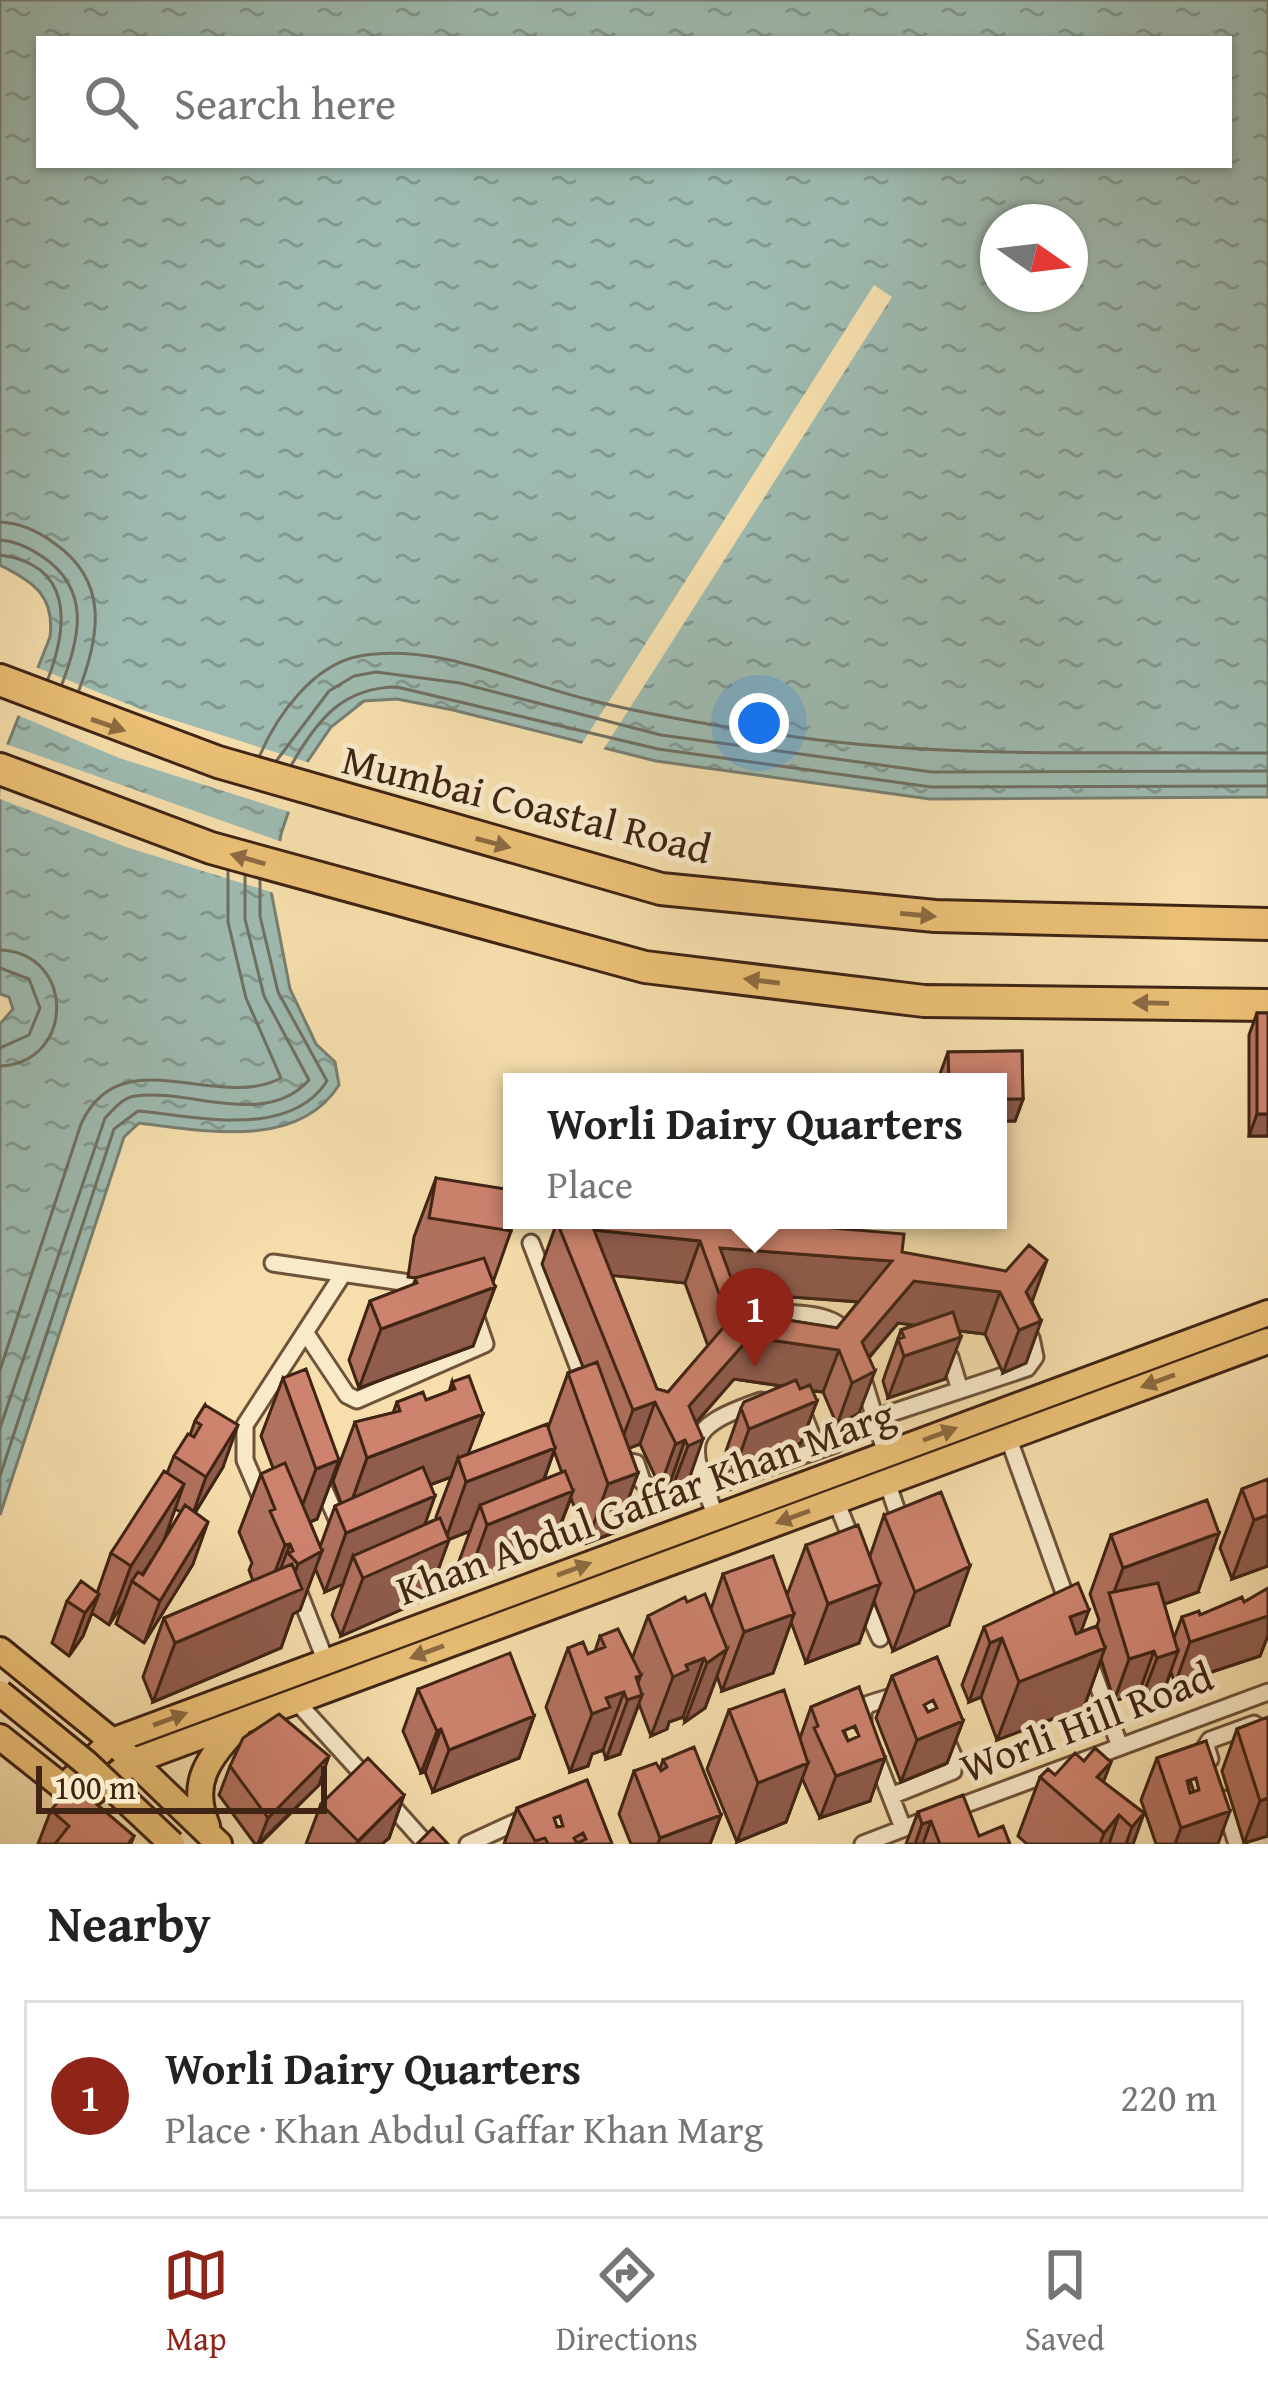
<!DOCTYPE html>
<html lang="en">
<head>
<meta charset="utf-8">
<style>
	:root { --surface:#fff; --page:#f6f6f6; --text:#222; --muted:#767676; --line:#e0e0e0; --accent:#8f2418 }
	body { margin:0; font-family:"Gentium Book Plus",serif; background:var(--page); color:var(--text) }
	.compass { position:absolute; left:980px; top:204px; width:108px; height:108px; border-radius:50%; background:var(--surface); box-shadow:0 3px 9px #0004; rotate:104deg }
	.scale { position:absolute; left:36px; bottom:30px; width:291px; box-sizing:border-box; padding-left:12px; border:6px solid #402414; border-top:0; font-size:33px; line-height:42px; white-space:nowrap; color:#402414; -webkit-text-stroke:9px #f9eaca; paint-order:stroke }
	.you { position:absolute; left:759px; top:723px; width:42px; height:42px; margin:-30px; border:9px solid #fff; border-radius:50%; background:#1a73e8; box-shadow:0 0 0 18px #1a73e833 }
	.badge { display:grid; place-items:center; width:78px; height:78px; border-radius:50%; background:var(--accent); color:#fff; font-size:39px; font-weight:700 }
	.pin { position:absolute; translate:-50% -99px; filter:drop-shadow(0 3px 6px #0008) }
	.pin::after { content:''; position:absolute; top:63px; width:42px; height:36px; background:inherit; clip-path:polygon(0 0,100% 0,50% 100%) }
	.popup { position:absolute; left:503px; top:1073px; width:504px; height:156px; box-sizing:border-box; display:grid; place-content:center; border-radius:0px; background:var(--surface); filter:drop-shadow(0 3px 9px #0005); font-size:39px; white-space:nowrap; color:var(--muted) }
	.popup b { font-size:45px; color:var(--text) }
	.popup::after { content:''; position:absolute; left:50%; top:100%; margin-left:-24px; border:24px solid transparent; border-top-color:var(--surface) }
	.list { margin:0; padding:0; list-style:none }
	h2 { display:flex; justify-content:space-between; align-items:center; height:156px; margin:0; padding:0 48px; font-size:51px }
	h2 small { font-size:39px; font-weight:400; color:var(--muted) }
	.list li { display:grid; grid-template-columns:78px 1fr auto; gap:36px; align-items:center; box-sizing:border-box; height:192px; margin:0 24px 24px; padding:0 24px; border:3px solid var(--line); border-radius:0px }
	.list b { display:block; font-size:45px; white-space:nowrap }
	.list p { margin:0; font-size:39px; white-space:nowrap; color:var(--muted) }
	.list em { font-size:39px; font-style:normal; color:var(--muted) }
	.icon { flex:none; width:66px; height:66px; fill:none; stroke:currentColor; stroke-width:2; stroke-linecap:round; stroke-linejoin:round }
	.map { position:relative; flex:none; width:1268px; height:1844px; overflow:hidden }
	.search { position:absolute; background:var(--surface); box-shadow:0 3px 9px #0004; left:36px; right:36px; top:36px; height:132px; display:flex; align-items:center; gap:30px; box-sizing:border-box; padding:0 42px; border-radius:0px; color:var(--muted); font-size:45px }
	.sheet { height:372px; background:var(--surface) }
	nav { display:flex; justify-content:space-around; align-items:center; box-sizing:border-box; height:168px; border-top:3px solid var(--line); background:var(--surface); font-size:33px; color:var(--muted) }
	nav a { display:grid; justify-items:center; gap:6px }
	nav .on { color:var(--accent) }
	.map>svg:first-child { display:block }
	.water { fill:url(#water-ripples); stroke:#787f72; stroke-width:3; fill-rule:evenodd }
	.pier { fill:#f6dfad }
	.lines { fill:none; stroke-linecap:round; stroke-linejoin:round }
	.shore { stroke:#6f7062; stroke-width:3 }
	.minor-casing { stroke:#6e533a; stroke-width:21 }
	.primary-casing { stroke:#402414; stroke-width:30 }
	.motorway-casing { stroke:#402414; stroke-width:36 }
	.minor { stroke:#f9eaca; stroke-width:15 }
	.primary { stroke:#ebc076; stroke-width:24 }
	.motorway { stroke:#ebc076; stroke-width:30 }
	.primary-bridge-casing { stroke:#402414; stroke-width:30; stroke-linecap:butt }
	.primary-bridge { stroke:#ebc076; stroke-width:24 }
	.wall { fill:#b1715f; stroke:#402414; stroke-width:3; fill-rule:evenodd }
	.shaded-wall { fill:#905c4e; stroke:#402414; stroke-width:3 }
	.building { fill:#ce836f; stroke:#402414; stroke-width:3; fill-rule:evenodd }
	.oneway { fill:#8d6a40 }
	.labels { text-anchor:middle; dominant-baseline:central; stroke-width:10; stroke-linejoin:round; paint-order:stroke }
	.street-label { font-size:42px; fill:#402414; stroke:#f9eaca }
</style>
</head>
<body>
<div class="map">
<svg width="1268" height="1844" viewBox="0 0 1268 1844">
	<defs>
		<pattern id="water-ripples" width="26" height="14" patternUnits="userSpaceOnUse" patternTransform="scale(3)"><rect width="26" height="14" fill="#9ebbb1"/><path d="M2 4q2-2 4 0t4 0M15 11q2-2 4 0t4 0" fill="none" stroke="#82988f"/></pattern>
	</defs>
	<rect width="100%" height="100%" fill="#f6dfad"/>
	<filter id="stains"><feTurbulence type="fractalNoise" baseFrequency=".00167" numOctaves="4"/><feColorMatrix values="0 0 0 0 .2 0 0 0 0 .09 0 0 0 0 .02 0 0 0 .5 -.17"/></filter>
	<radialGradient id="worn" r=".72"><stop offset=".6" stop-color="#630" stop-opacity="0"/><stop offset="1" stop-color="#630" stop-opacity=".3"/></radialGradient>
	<path class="water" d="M0,0H1268V797L930,799L656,761L453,710L397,699L364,701L331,727L303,768L281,834L271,891L290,989L316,1044L335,1062L339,1085C298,1150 204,1131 139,1123L124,1137L0,1515V1024L13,1009L9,997L0,994V764L50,637C55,596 34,582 0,565ZM39,39H1229V165H39ZM998,222H1070V294H998Z"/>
	<path class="pier" d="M874,285L892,297L603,750L581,745Z
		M33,666L145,711L313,764L293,813L119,758L15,714Z
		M3,743L285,843L277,894L126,847L0,799Z"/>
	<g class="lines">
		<path class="shore" d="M0,522C20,523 38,531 54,543C109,581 100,635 79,690
			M0,540C16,541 30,548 43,557C91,590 80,637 62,684
			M0,555C74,565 68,626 48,679
			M260,755C277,715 314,664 360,656C434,642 519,683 590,700C658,717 727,728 796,737C954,759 1109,751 1268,753
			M277,760L329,691L354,676L376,672L460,683L661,735L932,772L1268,771
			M292,764C317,720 343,687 397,687L658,749L931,787L1268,786
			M0,950C76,953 75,1063 0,1066
			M0,968L29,979L40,1008L29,1035L0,1048
			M0,1370L81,1124C120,1037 218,1112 281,1078L246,998L228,922V871
			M0,1428L105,1118C114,1109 122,1098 135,1096C190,1088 265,1129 309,1080L264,996L245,919V876
			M0,1476L114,1129L138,1111C196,1116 289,1140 327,1081L278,992L260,916V880"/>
		<g class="minor-casing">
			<path id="minor" d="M531,1243L586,1387
				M273,1263L430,1286
				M759,1312C787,1315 835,1309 849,1337
				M307,1335L347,1395L357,1400L485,1344L474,1312
				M938,1349L950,1357L960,1390
				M862,1376L886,1454
				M801,1409L817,1450
				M1008,1437L1070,1609
				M615,1459L636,1463L642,1481L657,1497L675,1499L835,1444L852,1426L1027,1368L1035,1357L1031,1338
				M319,1478L341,1528
				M887,1482L902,1526
				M836,1501L855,1548
				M263,1502L245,1460V1425L343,1274
				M716,1517C688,1442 680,1429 761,1401
				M296,1585L326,1662
				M862,1598L880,1638
				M1089,1660L1119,1744
				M296,1701L368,1780
				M863,1725V1710L869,1704L923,1687L954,1758L953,1771L891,1796
				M874,1753L903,1828
				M1210,1759L1206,1746L1210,1740L1254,1724L1268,1735
				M384,1797L426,1844
				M1223,1799L1237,1844
				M950,1810L1268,1692
				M468,1844L525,1818
				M863,1844L928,1819
				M1256,1844L1268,1840"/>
		</g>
		<g class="primary-casing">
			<path id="primary" d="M0,1650L112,1741L219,1844
				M0,1737L73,1795
				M64,1787L112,1741L1268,1313
				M80,1802L134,1761L1268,1341
				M207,1826C189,1782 208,1760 238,1726"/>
		</g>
		<g class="motorway-casing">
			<path id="motorway" d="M0,680L218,762L661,889L935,916L1268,924
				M0,769L211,848L645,967L924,1001L1268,1005"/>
		</g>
		<use href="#minor" class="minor"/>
		<use href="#primary" class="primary"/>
		<use href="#motorway" class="motorway"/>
		<g class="primary-bridge-casing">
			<path id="primary-bridge" d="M0,1693L86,1763L172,1844"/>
		</g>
		<use href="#primary-bridge" class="primary-bridge"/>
	</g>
	<path class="wall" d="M1257,1013H1268V1136H1249V1035Z
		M1022,1051L1023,1099L1015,1121H998V1082H940V1074L948,1052Z
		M436,1178L511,1231L493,1282L495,1287L473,1346L359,1388L349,1360L370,1301L413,1285L416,1278L408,1277L414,1237Z
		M557,1222L902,1252L1032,1302L1041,1321L1026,1363L1003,1373L985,1334L959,1331L945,1379L888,1398L883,1381L886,1372L901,1330L914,1325L898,1323L869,1358L859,1413L837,1425L823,1392L812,1391L817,1401L801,1443L734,1471L726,1451L741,1408L781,1386L734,1379L696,1423L688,1482L672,1488L670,1483L660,1487L640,1444L629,1448L638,1473L616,1532L587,1543L571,1498L551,1550L466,1584L458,1564L470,1531L449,1539L428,1598L341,1636L332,1615L343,1584L325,1592L315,1568L300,1610L293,1614L281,1648L153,1702L143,1677L164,1618L253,1581L249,1570L252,1563L239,1532L261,1474L273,1468L261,1436L283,1378L339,1460L317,1519L310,1522L320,1547L335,1506L341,1503L333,1481L355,1422L393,1413L397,1402L426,1400L449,1392L452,1382L468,1454L548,1428L568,1373L583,1367L542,1264ZM612,1275L685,1283L708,1346L668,1392L657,1389ZM737,1293L858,1302L837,1328L744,1313ZM554,1451L562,1473L544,1480ZM451,1477L436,1517L437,1519L425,1524L431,1484Z
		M205,1405L223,1467L195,1513L193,1564L144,1643L116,1624L124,1602L109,1625L92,1613L83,1636L69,1656L52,1643L67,1601L97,1593L111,1553L167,1473L174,1456L190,1435L195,1421ZM175,1509L181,1512L163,1541Z
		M1268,1479V1566L1232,1579L1220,1548L1242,1489Z
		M884,1515L949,1625L893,1651L874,1601L859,1643L806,1663L791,1622L773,1673L722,1691L717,1676L705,1708L685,1722L683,1717L669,1722L667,1729L651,1736L639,1704L620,1754L606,1759L603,1750L592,1754L588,1766L570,1772L546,1707L568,1648L588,1654L595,1651L600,1636L632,1659L648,1616L687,1602L711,1609L723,1574L787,1595L806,1545L870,1556Z
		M1111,1535L1198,1592L1164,1604L1174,1638L1182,1617L1200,1615L1244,1602L1268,1589V1635L1260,1656L1175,1684L1171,1672L1163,1693L1141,1700L1139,1693L1114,1701L1101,1659L1084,1707L997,1740L981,1697L969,1702L962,1685L984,1627L1081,1632L1097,1626L1099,1620L1090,1594Z
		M937,1657L963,1721L947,1763L901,1782L876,1718L892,1676ZM933,1700L937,1708L928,1712L924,1705Z
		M859,1687L870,1801L820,1818L802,1778L786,1822L737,1842L707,1769L729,1710L800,1738L811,1707ZM855,1726L859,1736L848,1741L844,1730Z
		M418,1689L534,1716L519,1758L433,1792L425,1772L421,1773L403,1731Z
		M1268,1717V1836L1244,1843L1222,1771L1237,1729Z
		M1206,1741L1218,1844H1156L1141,1800L1157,1758ZM1196,1778L1199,1790L1194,1792L1191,1783L1188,1784L1187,1781Z
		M663,1760L721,1815L710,1844H631L619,1814L634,1771L660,1769Z
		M1084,1761L1111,1762L1103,1782L1144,1813L1133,1844H1027L1018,1836L1040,1777L1055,1775Z
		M230,1766L319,1785L260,1844H255L219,1795Z
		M587,1780L612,1844H504L517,1808ZM560,1816L563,1826L557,1827L554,1818Z
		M404,1795L389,1838L382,1844H306L321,1804Z
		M51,1810L134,1836L131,1844H38Z
		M918,1812L979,1836L1010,1844H906Z"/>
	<path class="shaded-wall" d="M998,1099H1023L1015,1121H998Z
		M1257,1114H1268V1136H1249Z
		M594,1230L700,1241L685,1283L578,1272Z
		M720,1248L892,1261L876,1303L719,1292Z
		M1047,1260L1032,1302L1026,1292Z
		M914,1281L1000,1292L985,1334L898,1323L850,1379L862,1342Z
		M495,1287L473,1346L359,1388L381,1329Z
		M1041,1321L1026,1363L1003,1373L1019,1330Z
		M750,1337L839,1350L823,1392L734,1379L677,1444L685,1440L670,1483L660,1487L689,1406Z
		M961,1337L945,1379L888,1398L904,1356Z
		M875,1371L859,1413L837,1425L852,1383Z
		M817,1401L801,1443L734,1471L749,1429Z
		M655,1402L640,1444L617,1453L633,1410Z
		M483,1414L462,1470L458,1458L451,1477L346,1517L367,1458Z
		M238,1425L223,1467L191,1519L206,1477Z
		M703,1439L688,1482L672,1488L688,1446Z
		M555,1448L534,1507L480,1505L470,1531L445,1541L466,1482Z
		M339,1460L317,1519L294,1528L316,1469Z
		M638,1473L616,1532L587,1543L608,1484Z
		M184,1484L163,1543L136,1584L132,1581L124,1602L109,1625L131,1566Z
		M573,1491L551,1550L466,1584L487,1525Z
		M435,1496L414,1555L449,1540L428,1598L341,1636L363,1578L353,1556L343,1584L325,1592L346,1533Z
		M1268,1515V1566L1232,1579L1254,1520Z
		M208,1522L193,1564L144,1643L160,1601Z
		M1219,1533L1198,1592L1118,1621L1111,1600L1123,1568Z
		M290,1544L268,1602L263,1604L285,1545Z
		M322,1551L300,1610L293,1614L281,1648L153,1702L175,1643L287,1595L298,1564Z
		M970,1566L949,1625L893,1651L915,1592Z
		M880,1584L859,1643L806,1663L828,1604Z
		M99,1594L83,1636L69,1656L85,1613Z
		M1089,1610L1070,1662L1105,1648L1084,1707L997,1740L1019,1682L1070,1617Z
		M794,1614L773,1673L722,1691L744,1632Z
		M1268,1616V1635L1260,1656L1175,1684L1190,1642Z
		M1002,1638L981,1697L969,1702L990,1643Z
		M727,1649L705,1708L685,1722L707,1663Z
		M1154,1651L1139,1693L1114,1701L1129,1659Z
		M1178,1651L1163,1693L1141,1700L1157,1658Z
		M704,1658L683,1717L669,1722L667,1729L651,1736L673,1677L686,1665Z
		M641,1675L632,1698L642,1695L620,1754L606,1759L636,1677Z
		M624,1692L603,1750L592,1754L588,1766L570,1772L592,1714L606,1698Z
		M534,1716L519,1758L433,1792L449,1750Z
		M963,1721L947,1763L901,1782L917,1740Z
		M441,1729L425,1772L421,1773L437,1731Z
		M329,1756L319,1785L258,1844L268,1818Z
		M885,1758L870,1801L820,1818L836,1776Z
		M1111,1762L1089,1820L1097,1777Z
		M808,1763L786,1822L737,1842L758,1783Z
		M404,1795L389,1838L382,1844H356Z
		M1268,1798V1836L1244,1843L1260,1801Z
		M1230,1811L1218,1844H1175L1181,1828Z
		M1144,1813L1133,1844H1126L1132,1827Z
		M721,1815L710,1844H658L660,1838Z
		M1119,1815L1109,1844H1100L1104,1833Z
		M931,1821L923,1844H915L922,1824Z"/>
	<path class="building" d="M1257,1013H1268V1114H1257Z
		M1022,1051L1023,1099H998V1082H949L948,1052Z
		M436,1178L512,1190L513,1220L511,1231L429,1218Z
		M562,1220H739L904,1234L902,1252L1006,1271L1029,1245L1047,1260L1026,1292L1041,1321L1019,1330L1000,1292L914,1281L862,1342L875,1371L852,1383L839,1350L750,1337L689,1406L703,1439L688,1446L685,1440L676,1444L655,1402L633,1410L557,1222ZM594,1230L700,1241L729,1321L668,1392L657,1389ZM720,1248L892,1261L837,1328L744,1313Z
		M484,1258L495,1287L381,1329L370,1301L417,1283L415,1278Z
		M953,1312L961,1337L904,1356L898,1339L904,1337L901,1330Z
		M597,1362L638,1473L608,1484L568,1373Z
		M306,1369L339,1460L316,1469L283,1378Z
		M469,1376L483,1414L367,1458L355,1422L400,1411L397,1402L423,1392L426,1400L455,1389L452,1382Z
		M796,1380L800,1389L810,1385L817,1401L749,1429L741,1408L744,1402Z
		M205,1405L238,1425L206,1477L174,1456L188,1434L194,1437L201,1425L195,1421Z
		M547,1424L555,1448L466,1482L458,1458Z
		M285,1463L322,1551L298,1564L288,1553L293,1551L290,1544L285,1545L270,1511L275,1509L261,1474Z
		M423,1467L435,1496L346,1533L335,1506Z
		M164,1471L184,1484L131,1566L111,1553Z
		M565,1471L573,1491L487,1525L480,1505Z
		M1268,1479V1515L1254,1520L1242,1489Z
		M941,1492L970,1566L915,1592L884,1515Z
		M1207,1500L1219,1533L1123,1568L1111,1535Z
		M185,1505L208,1522L160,1601L132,1581L138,1572L143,1575Z
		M440,1518L449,1540L363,1578L353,1556Z
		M858,1525L880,1584L828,1604L806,1545Z
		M773,1556L794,1614L744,1632L723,1574Z
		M292,1564L302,1589L175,1643L164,1618Z
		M81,1581L99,1594L85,1613L67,1601Z
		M1078,1583L1089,1610L1070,1617L1076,1634L1097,1626L1105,1648L1019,1682L1002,1638L990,1643L984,1627Z
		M1158,1583L1178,1651L1157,1658L1154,1651L1129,1659L1109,1593Z
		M1268,1588V1616L1190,1642L1182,1617L1199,1611L1200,1615L1242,1597L1244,1602Z
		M705,1594L727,1649L707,1663L704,1658L686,1665L688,1670L673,1677L648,1616L685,1597L687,1602Z
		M618,1629L641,1675L636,1677L642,1695L627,1700L624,1692L606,1698L610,1707L592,1714L568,1648L583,1642L588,1654L605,1647L600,1636Z
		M510,1653L534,1716L449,1750L441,1729L437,1731L418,1689Z
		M937,1657L963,1721L917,1740L892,1676ZM933,1700L937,1708L928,1712L924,1705Z
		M859,1687L885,1758L836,1776L814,1728L818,1726L811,1707ZM855,1726L859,1736L848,1741L843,1731Z
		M784,1690L808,1763L758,1783L729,1710Z
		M279,1714L329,1756L268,1818L230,1766L243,1738Z
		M1268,1717V1798L1260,1801L1237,1729Z
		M1206,1741L1230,1811L1181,1828L1157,1758ZM1196,1778L1199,1790L1190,1793L1187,1781Z
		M694,1747L721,1815L660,1838L634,1771L656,1763L661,1771L667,1767L663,1760Z
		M1095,1748L1111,1762L1097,1777L1144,1813L1132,1827L1119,1815L1104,1833L1040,1777L1048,1769L1055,1775L1075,1753L1084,1761Z
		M368,1758L404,1795L358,1841L321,1804Z
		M587,1780L612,1844H548L545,1838L535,1841L517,1808ZM560,1816L563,1826L557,1827L554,1818ZM583,1833L586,1839L577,1843L574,1838Z
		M73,1784L134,1836L128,1844H55L69,1826L51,1810Z
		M963,1795L979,1836L1003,1826L1010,1844H940L931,1821L922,1824L918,1812Z
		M433,1828L448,1844H417Z"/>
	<defs><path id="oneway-solid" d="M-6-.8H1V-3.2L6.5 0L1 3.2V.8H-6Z" transform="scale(3)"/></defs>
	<g class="oneway">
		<use href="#oneway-solid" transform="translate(108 725) rotate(19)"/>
		<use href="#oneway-solid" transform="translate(493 843) rotate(15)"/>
		<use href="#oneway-solid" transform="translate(248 859) rotate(-164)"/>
		<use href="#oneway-solid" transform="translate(918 915) rotate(5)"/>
		<use href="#oneway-solid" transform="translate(762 981) rotate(-173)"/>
		<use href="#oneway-solid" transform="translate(1151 1003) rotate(-179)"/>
		<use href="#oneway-solid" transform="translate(1158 1381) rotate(160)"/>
		<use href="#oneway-solid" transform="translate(940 1434) rotate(-20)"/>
		<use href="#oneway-solid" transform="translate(793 1517) rotate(160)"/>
		<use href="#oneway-solid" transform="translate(574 1569) rotate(-20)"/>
		<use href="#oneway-solid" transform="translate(427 1652) rotate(160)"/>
		<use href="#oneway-solid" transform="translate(170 1719) rotate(-20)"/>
	</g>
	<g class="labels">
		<g class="street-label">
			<text transform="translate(527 803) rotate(14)">Mumbai Coastal Road</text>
			<text transform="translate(645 1501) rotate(-20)">Khan Abdul Gaffar Khan Marg</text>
			<text transform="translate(1086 1721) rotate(-21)">Worli Hill Road</text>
		</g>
	</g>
	<rect width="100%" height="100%" filter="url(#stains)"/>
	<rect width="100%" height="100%" fill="url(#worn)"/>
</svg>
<svg class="compass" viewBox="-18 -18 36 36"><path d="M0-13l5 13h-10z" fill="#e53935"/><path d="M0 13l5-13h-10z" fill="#767676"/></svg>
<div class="scale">100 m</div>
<div class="you"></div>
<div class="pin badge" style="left:755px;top:1367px">1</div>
<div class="popup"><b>Worli Dairy Quarters</b>Place</div>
<div class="search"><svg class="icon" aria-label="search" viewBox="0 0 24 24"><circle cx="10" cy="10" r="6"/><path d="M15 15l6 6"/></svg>Search here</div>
</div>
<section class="sheet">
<h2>Nearby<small></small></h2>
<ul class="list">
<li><span class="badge">1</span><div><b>Worli Dairy Quarters</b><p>Place · Khan Abdul Gaffar Khan Marg</p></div><em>220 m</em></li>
</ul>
</section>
<nav>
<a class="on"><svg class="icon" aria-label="map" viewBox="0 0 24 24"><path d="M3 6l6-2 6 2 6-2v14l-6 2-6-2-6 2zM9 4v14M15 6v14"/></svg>Map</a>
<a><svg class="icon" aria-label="directions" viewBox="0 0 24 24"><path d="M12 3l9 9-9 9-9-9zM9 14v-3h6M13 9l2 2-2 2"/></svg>Directions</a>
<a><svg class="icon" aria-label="saved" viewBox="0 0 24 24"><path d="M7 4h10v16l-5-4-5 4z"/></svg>Saved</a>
</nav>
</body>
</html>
